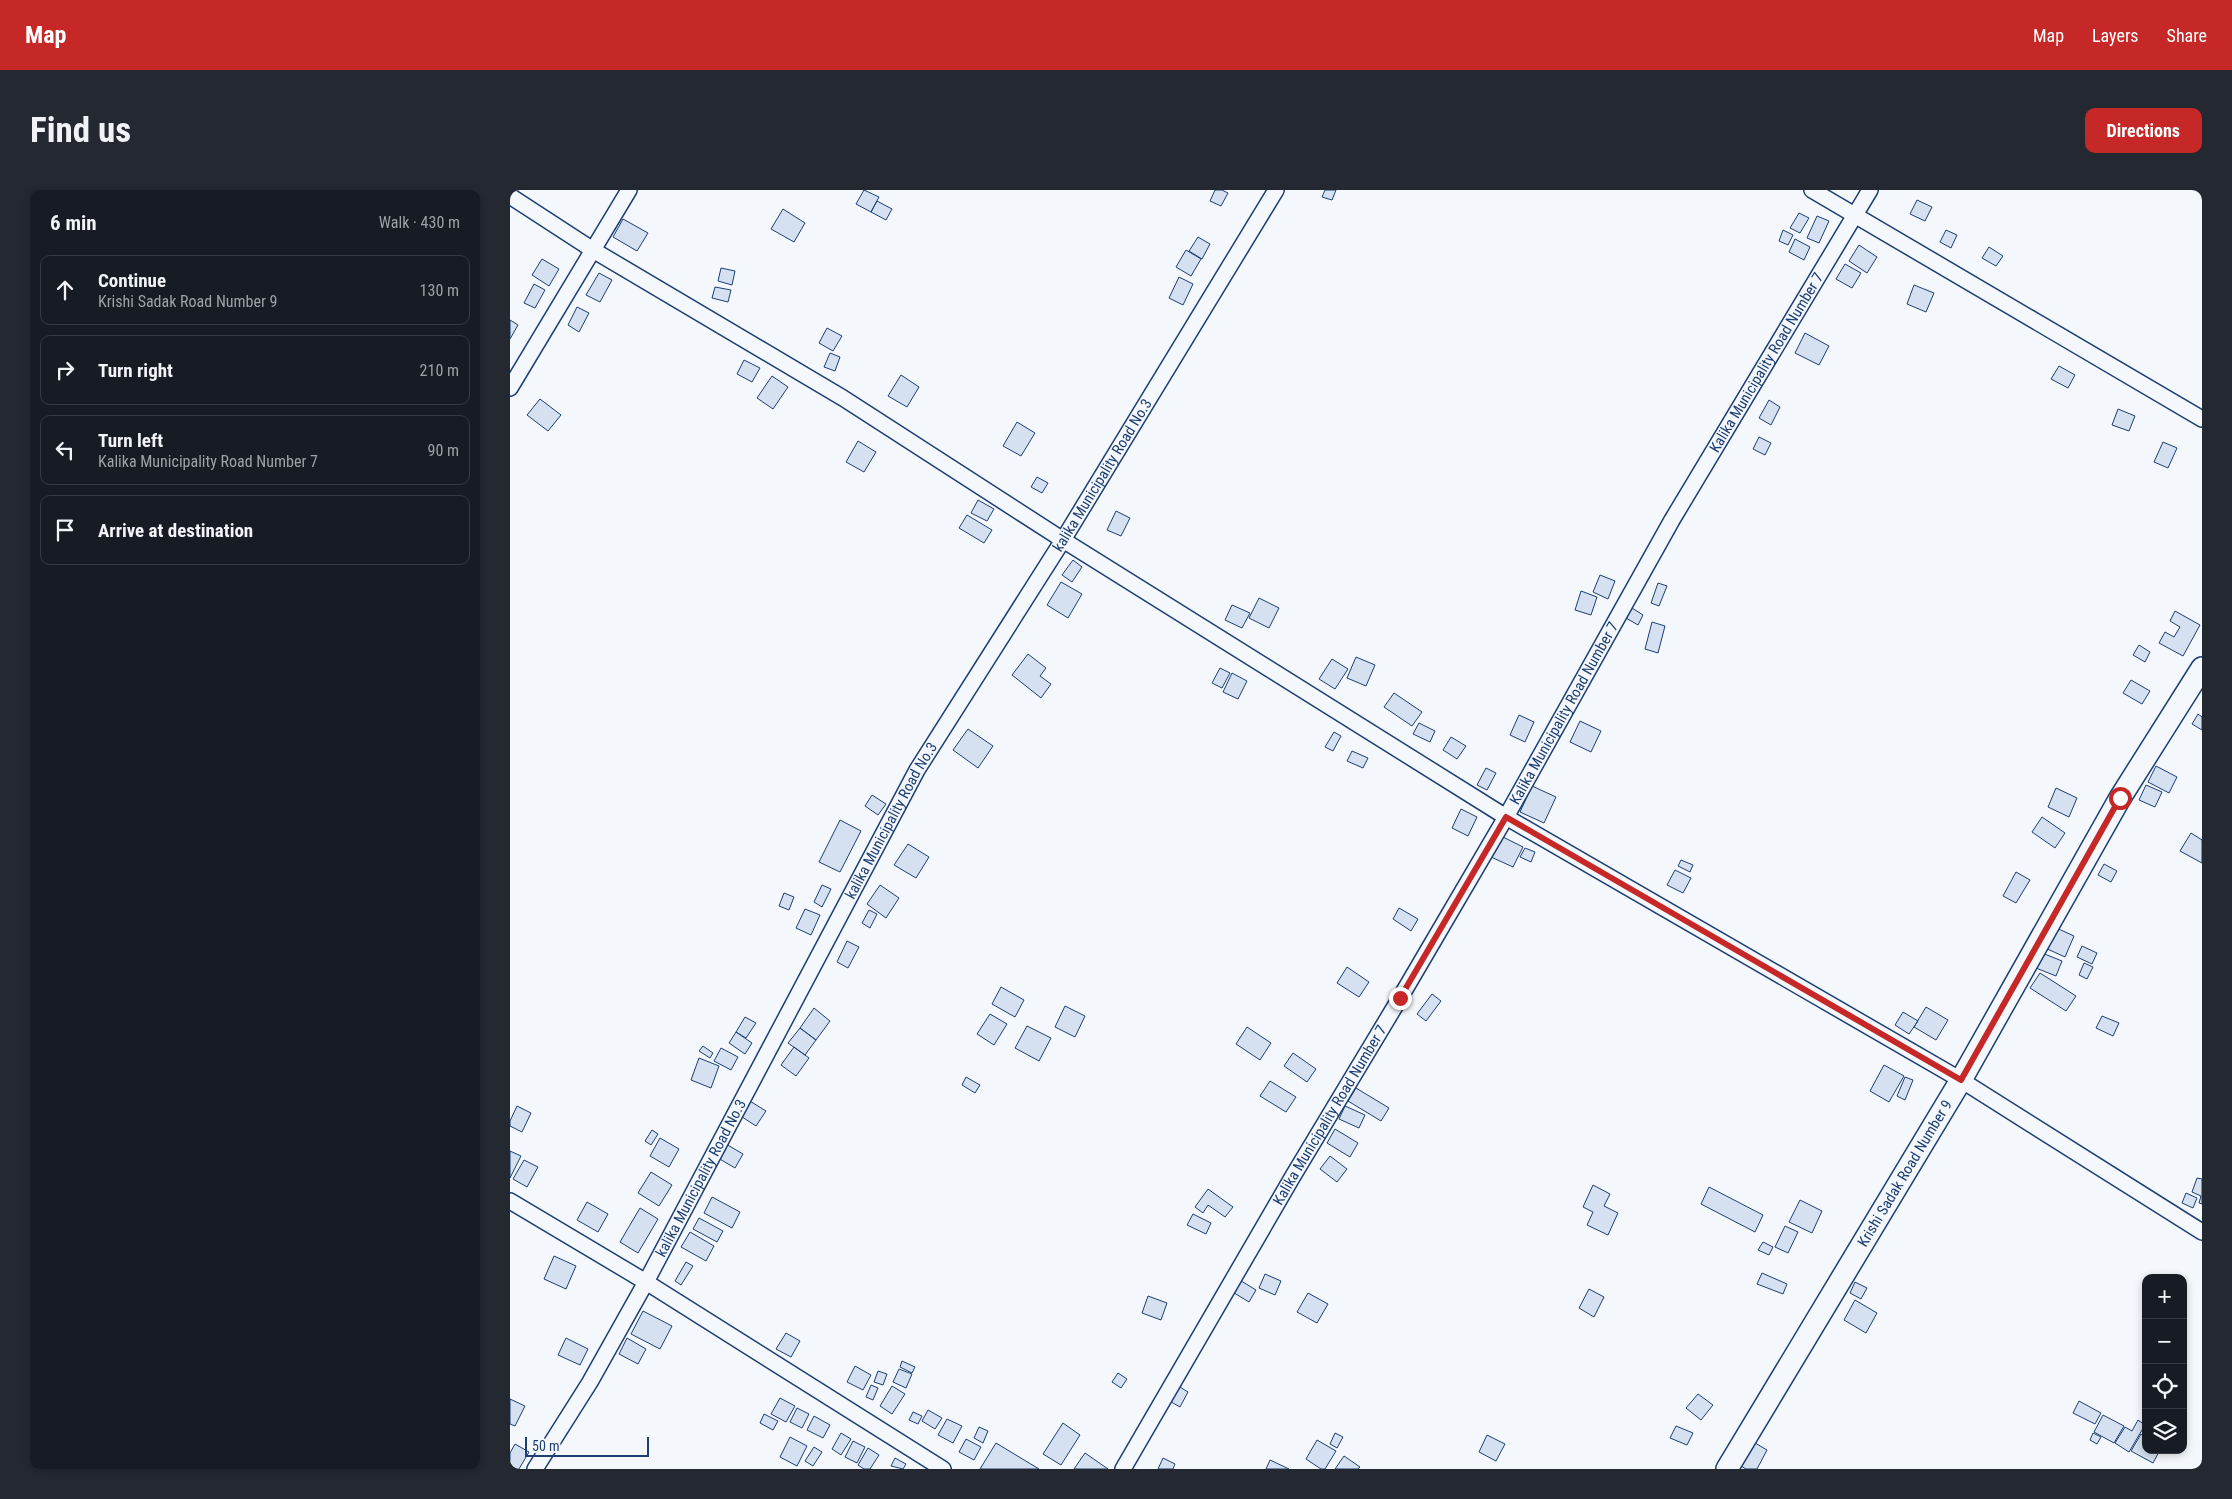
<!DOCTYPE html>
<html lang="en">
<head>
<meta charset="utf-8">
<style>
	:root { --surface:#171b24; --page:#242831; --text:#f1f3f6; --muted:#9ea1a6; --line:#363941; --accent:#c62828 }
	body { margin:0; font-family:"Roboto Condensed",sans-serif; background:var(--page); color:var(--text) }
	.controls { position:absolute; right:15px; bottom:15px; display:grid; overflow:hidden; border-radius:10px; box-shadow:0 2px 8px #0003 }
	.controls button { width:45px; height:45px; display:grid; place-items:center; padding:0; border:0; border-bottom:1px solid var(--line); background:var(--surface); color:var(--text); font:25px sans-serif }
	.scale { position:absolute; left:15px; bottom:12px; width:124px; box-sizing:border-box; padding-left:5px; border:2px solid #1d3f73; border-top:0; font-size:14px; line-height:18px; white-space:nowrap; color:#1d3f73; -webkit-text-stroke:4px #f4f7fb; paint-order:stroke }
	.stop { position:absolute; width:15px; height:15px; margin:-11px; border:4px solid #c62828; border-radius:50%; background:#fff }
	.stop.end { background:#c62828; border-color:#fff; box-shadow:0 1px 5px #0008 }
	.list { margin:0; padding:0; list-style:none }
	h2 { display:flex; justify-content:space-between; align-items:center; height:65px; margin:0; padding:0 20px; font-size:21px }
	h2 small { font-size:16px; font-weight:400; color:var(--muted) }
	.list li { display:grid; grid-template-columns:32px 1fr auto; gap:15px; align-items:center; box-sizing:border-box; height:70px; margin:0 10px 10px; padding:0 10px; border:1px solid var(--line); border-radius:10px }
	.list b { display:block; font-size:19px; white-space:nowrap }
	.list p { margin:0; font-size:16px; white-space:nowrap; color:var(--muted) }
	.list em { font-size:16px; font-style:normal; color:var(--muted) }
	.icon { flex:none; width:28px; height:28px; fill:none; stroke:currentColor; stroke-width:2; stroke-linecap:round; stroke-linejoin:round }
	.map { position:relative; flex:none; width:1692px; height:1279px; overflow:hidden; border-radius:10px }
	header { display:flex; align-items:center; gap:30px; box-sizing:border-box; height:70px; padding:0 25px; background:var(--accent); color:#fff }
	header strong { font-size:24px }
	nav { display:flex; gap:28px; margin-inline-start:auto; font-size:18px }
	.intro { display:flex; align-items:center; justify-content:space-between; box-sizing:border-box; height:120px; padding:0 30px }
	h1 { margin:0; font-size:35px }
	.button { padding:12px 22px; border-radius:10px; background:var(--accent); color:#fff; font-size:18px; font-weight:700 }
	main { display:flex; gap:30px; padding:0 30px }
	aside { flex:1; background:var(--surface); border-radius:10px; box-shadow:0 2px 8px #0003 }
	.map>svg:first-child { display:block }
	.building { fill:#d5e0f0; stroke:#1d3f73 }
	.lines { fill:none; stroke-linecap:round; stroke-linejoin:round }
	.street-casing { stroke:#1d3f73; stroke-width:18 }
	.secondary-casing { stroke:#1d3f73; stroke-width:24 }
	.street { stroke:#f4f7fb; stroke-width:15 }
	.secondary { stroke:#f4f7fb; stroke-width:21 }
	.route { stroke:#c62828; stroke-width:6 }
	.labels { text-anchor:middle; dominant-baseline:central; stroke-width:4; stroke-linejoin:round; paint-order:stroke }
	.street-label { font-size:15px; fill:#1d3f73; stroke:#f4f7fb }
</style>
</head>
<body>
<header>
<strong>Map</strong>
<nav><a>Map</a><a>Layers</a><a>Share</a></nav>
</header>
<div class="intro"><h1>Find us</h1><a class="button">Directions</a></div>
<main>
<aside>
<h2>6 min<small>Walk · 430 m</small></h2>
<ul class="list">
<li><svg class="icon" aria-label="ahead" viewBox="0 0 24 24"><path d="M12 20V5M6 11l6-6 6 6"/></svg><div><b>Continue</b><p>Krishi Sadak Road Number 9</p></div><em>130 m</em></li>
<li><svg class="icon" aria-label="right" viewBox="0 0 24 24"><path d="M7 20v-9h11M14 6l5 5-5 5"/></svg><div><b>Turn right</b></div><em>210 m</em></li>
<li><svg class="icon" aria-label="left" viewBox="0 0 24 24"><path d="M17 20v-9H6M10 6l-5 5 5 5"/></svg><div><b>Turn left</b><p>Kalika Municipality Road Number 7</p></div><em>90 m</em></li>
<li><svg class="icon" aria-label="arrive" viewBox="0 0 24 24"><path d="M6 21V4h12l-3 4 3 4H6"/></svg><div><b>Arrive at destination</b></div></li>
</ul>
</aside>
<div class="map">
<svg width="1692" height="1279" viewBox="0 0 1692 1279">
	<rect width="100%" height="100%" fill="#f4f7fb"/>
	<path class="building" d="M354,0L369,7L361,22L346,14Z
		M705,0H712L718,3L711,16L700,11Z
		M815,0H826L822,10L812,7Z
		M1407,10L1422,17L1415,31L1400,24Z
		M367,11L382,19L376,30L361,22Z
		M273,19L295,33L284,52L261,39Z
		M1289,23L1299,28L1290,43L1280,38Z
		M1307,26L1319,31L1309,53L1297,48Z
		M113,29L138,43L127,61L103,47Z
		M1273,40L1283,45L1278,55L1269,51Z
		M1436,40L1447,45L1441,58L1430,52Z
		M688,47L700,54L692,69L679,61Z
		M1285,49L1300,57L1294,70L1279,62Z
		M1349,55L1367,67L1357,83L1339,71Z
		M1479,57L1493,66L1486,76L1472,68Z
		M676,60L691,69L681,86L666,77Z
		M32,69L49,79L39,96L22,85Z
		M1335,74L1351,83L1342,98L1326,89Z
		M211,78L225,81L222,95L208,91Z
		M89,83L102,90L90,112L76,105Z
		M669,87L683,94L673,115L659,108Z
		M24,94L35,100L25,118L14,113Z
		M1404,95L1424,103L1416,122L1397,114Z
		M205,97L221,100L218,112L202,108Z
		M67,117L79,123L69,142L58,135Z
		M0,130L8,135L0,149Z
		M317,138L332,146L323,161L309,153Z
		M1295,143L1319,156L1309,175L1285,163Z
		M320,163L330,167L325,181L314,177Z
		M234,170L250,178L242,192L227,184Z
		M1549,176L1565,185L1558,198L1541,189Z
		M391,185L409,197L397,217L378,206Z
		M262,186L278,197L263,219L247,208Z
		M30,209L51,225L38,241L17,225Z
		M1259,210L1270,217L1261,235L1249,228Z
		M1608,219L1625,226L1619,241L1602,235Z
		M507,232L525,243L511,266L493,256Z
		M1249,247L1261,253L1255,265L1243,259Z
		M348,251L366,262L354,282L336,272Z
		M1653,252L1667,258L1658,278L1644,272Z
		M527,287L538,293L532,303L521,297Z
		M468,310L484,319L477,331L461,323Z
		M606,321L620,328L611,346L597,340Z
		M457,325L482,340L474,353L449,338Z
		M563,370L572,377L562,392L552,385Z
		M1090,385L1105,391L1098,409L1083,402Z
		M551,392L572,404L558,428L537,415Z
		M1148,393L1157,396L1149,416L1141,413Z
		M1071,401L1087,407L1081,425L1065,420Z
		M749,408L769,418L759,438L739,428Z
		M722,415L740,423L732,438L715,430Z
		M1122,418L1133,425L1128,435L1116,428Z
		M1665,421L1690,435L1673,466L1649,453L1655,442L1664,447L1670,437L1660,431Z
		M1142,432L1155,436L1148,463L1135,459Z
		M1629,455L1640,462L1635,472L1623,465Z
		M518,464L536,478L530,486L541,494L531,508L502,485Z
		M846,467L865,475L856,496L837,488Z
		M822,469L838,479L825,499L809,489Z
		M710,478L720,483L712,498L702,493Z
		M722,483L737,491L728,509L713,502Z
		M1621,490L1640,501L1632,514L1613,503Z
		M884,503L912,522L902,536L874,517Z
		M1688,524L1692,527V540L1682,534Z
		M1009,525L1024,532L1015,552L1000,545Z
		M1070,531L1091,541L1081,562L1060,552Z
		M909,533L925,541L920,552L903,544Z
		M458,539L483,556L468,578L443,560Z
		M824,542L831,546L823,561L815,557Z
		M941,547L956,556L947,569L933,560Z
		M842,561L858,568L853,578L837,571Z
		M1646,576L1667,587L1659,603L1638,592Z
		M976,578L986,583L977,600L967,595Z
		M1636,595L1652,602L1645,617L1629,610Z
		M1022,596L1046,607L1034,633L1010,622Z
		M1546,598L1567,608L1559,627L1538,617Z
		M362,605L376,614L368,625L355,616Z
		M951,619L967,627L958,646L942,638Z
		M1532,627L1555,643L1545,658L1522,642Z
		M330,630L351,641L330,682L309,672Z
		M1681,643L1692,650V673L1670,661Z
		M991,646L1013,657L1003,677L981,667Z
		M398,654L419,667L406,688L384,675Z
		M1015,658L1025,662L1021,672L1010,667Z
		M1171,670L1183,675L1180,682L1168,676Z
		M1594,674L1607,681L1601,692L1588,685Z
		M1165,680L1181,688L1173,703L1157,695Z
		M1506,682L1520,690L1506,713L1493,706Z
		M312,695L321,699L312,717L304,712Z
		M370,695L389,708L376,728L357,714Z
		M274,703L284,707L279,720L269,716Z
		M889,718L908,729L901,741L883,729Z
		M295,719L310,725L301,745L286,738Z
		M359,720L367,724L360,738L352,733Z
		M1542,736L1564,746L1555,767L1533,757Z
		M337,751L349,757L338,778L327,772Z
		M1572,756L1587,763L1582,774L1567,767Z
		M1532,763L1552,771L1546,786L1526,778Z
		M1574,773L1583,777L1577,789L1569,785Z
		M837,777L859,792L849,807L827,793Z
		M1530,783L1566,806L1556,821L1520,798Z
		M491,797L514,810L505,827L482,814Z
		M922,804L931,811L916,831L907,824Z
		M555,816L575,826L565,847L545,837Z
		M1416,817L1438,830L1426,850L1404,837Z
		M304,818L320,831L306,850L290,838Z
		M1393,822L1408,831L1399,844L1385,835Z
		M480,824L497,834L484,855L467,844Z
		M1592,826L1609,833L1603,846L1586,838Z
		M235,827L246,833L236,848L226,842Z
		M517,836L541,848L529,871L505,858Z
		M737,837L761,853L750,870L726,854Z
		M290,838L306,850L295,865L278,853Z
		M226,842L242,853L235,864L219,853Z
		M193,856L203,863L200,868L189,861Z
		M284,857L299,868L286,886L271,875Z
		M211,858L228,867L221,880L204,871Z
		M783,863L806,879L797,892L774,876Z
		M189,868L209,876L201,898L181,890Z
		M1374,875L1394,886L1379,912L1360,901Z
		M456,887L470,895L465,903L452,895Z
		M1395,887L1403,890L1395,910L1387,906Z
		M760,891L786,907L776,922L750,906Z
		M846,898L879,918L871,931L838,911Z
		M235,908L256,921L246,936L226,923Z
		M7,916L21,923L12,942L0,936V931Z
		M835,916L855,925L849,938L829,929Z
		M825,939L848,953L840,967L817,953Z
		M142,940L148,944L141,955L135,951Z
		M150,948L169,959L159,977L140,966Z
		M216,954L233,964L225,978L208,968Z
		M0,961L11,966L0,988Z
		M820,966L837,979L827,992L810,979Z
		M14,970L28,977L17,997L3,989Z
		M141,982L162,995L149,1016L128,1003Z
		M1687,988L1692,989V1014L1689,1013L1691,1006L1682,1002Z
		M1083,995L1100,1004L1094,1016L1108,1023L1098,1045L1077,1035L1083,1022L1073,1017Z
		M1199,997L1253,1025L1245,1042L1191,1014Z
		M698,999L723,1017L715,1027L698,1015L693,1023L685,1017Z
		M1676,1003L1687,1008L1683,1018L1672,1013Z
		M202,1007L230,1022L222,1038L194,1023Z
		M1290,1010L1312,1021L1302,1043L1279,1032Z
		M77,1012L98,1024L88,1042L67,1030Z
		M130,1018L148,1029L128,1063L110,1052Z
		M683,1024L701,1033L696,1044L677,1035Z
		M189,1028L213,1041L207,1052L183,1039Z
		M1275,1036L1288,1042L1278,1063L1265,1057Z
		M180,1042L204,1056L196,1071L171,1057Z
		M1253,1052L1263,1057L1259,1065L1248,1060Z
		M44,1066L66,1076L56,1099L34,1089Z
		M176,1072L183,1076L171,1095L165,1091Z
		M1252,1083L1277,1094L1273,1104L1247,1094Z
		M755,1084L771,1091L765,1105L749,1098Z
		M728,1089L746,1100L739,1112L721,1101Z
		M1345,1092L1357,1098L1351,1109L1340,1103Z
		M1079,1099L1094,1107L1084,1127L1069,1118Z
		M798,1103L818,1114L807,1133L787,1122Z
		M638,1106L657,1113L651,1130L632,1123Z
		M1345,1110L1367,1123L1356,1143L1334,1130Z
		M133,1121L162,1136L150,1159L121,1144Z
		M276,1143L290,1151L281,1167L266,1159Z
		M56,1148L78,1159L70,1175L48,1165Z
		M117,1148L136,1159L128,1174L109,1164Z
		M392,1171L405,1177L402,1183L390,1177Z
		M345,1176L361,1185L353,1200L337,1192Z
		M389,1179L402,1184L396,1198L383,1192Z
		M368,1181L377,1184L373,1195L364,1192Z
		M608,1183L617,1189L611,1198L602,1192Z
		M665,1194L678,1202L670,1217L656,1209Z
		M361,1195L368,1198L363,1210L356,1207Z
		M382,1196L395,1204L382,1224L370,1216Z
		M1188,1204L1203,1215L1191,1230L1176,1218Z
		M270,1208L285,1216L276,1232L261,1224Z
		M0,1209L15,1216L5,1236L0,1234Z
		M1569,1211L1591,1223L1585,1234L1563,1223Z
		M287,1218L299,1224L292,1238L280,1232Z
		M418,1220L432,1228L425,1239L412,1231Z
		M403,1222L412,1226L408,1234L399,1230Z
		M254,1224L268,1231L263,1240L250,1233Z
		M1593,1225L1614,1236L1604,1253L1584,1242Z
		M304,1226L320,1235L313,1248L297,1240Z
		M437,1229L452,1236L443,1253L428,1245Z
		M1628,1230L1635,1235L1619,1262L1605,1253L1615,1237L1622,1241Z
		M553,1233L570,1245L551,1275L533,1264Z
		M1166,1236L1183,1243L1177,1255L1160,1248Z
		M469,1237L478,1241L473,1253L464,1248Z
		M331,1243L341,1249L331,1265L322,1259Z
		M825,1243L833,1247L827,1258L820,1254Z
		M1583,1243L1591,1247L1587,1254L1580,1250Z
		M1631,1244L1636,1247V1260H1650L1643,1273L1621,1261Z
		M977,1245L995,1254L986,1271L969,1262Z
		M280,1247L297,1256L287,1276L270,1267Z
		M456,1249L471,1257L464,1270L449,1262Z
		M807,1250L826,1261L815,1279H811L796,1269Z
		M1240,1250L1257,1260L1247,1279H1236L1226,1273Z
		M343,1251L355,1257L347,1273L335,1267Z
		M486,1253L529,1279H470Z
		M5,1254L19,1262L9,1279H0V1263Z
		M304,1257L312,1262L303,1276L295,1271Z
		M358,1258L369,1265L360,1279H354L348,1275Z
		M575,1263L598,1279H564Z
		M834,1266L850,1277L848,1279H825Z
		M385,1268L396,1274L393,1279L381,1276Z
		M653,1268L665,1274L663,1279H648Z
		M760,1270L779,1279H756Z"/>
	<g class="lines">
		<g class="street-casing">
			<g id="street">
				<path d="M1302,0L1692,229"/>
				<path d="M0,6L83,60L333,208L553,350L996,627L1451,890L1692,1042"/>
				<path d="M0,198L119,0"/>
				<path d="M0,1011L136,1092L433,1279"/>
				<path id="s1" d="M25,1279L80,1192L136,1092L407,580L553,350L766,0"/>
				<path id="s2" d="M613,1279L783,986L890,808L996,627L1162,330L1360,0"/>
			</g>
		</g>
		<g class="secondary-casing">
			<g id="secondary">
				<path id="s3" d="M1217,1279L1451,890L1610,608L1692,478"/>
			</g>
		</g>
		<use href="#street" class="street"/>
		<use href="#secondary" class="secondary"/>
	</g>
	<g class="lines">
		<path class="route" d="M890,808L996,627L1451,890L1610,608"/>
	</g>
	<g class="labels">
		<g class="street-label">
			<text stroke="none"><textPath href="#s2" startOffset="1280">Kalika Municipality Road Number 7</textPath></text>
			<text stroke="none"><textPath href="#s1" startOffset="1145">kalika Municipality Road No.3</textPath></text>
			<text stroke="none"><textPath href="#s2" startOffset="875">Kalika Municipality Road Number 7</textPath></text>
			<text stroke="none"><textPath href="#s1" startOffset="740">kalika Municipality Road No.3</textPath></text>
			<text stroke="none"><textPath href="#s2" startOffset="410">Kalika Municipality Road Number 7</textPath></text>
			<text stroke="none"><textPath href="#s3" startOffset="345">Krishi Sadak Road Number 9</textPath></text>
			<text stroke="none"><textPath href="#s1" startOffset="335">kalika Municipality Road No.3</textPath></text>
		</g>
	</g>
</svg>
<div class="controls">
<button>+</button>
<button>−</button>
<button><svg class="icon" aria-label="locate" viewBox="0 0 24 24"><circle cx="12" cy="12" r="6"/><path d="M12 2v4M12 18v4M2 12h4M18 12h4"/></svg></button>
<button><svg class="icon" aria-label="layers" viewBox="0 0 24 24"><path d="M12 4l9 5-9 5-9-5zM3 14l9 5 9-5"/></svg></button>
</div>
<div class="scale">50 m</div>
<div class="stop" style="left:1610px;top:608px"></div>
<div class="stop end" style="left:890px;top:808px"></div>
</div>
</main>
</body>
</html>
